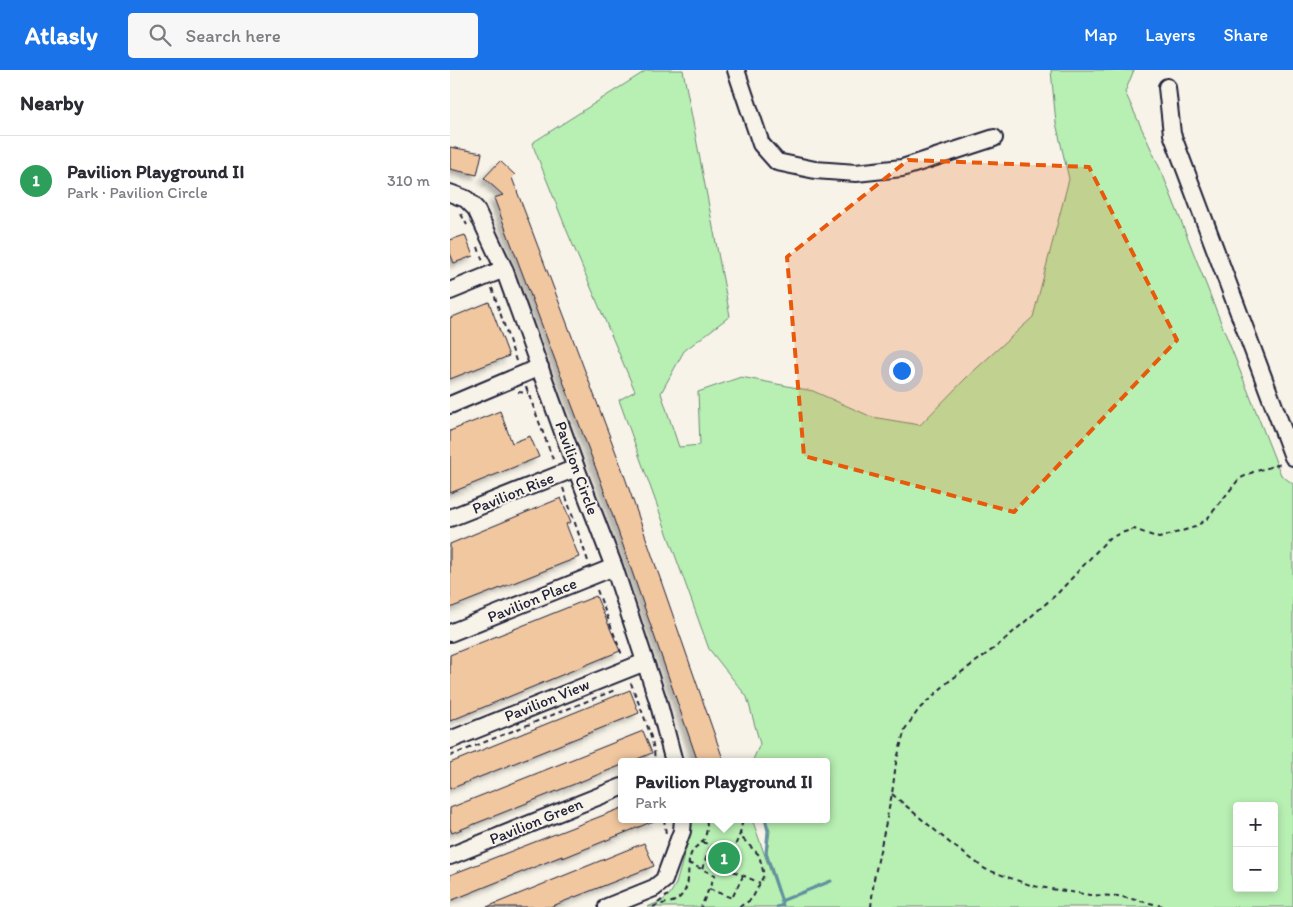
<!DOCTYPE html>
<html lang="en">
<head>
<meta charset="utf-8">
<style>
	:root { --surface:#fff; --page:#f7f7f7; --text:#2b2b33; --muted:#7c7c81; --line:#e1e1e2; --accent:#1a73e8 }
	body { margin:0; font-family:Itim,sans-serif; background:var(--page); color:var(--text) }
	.controls { position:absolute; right:15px; bottom:15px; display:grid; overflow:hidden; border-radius:5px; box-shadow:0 2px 8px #0003 }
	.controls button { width:45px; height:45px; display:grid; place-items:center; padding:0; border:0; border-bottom:1px solid var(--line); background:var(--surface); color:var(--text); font:25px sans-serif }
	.you { position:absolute; left:451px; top:300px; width:18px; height:18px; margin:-12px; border:4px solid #fff; border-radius:50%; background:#1a73e8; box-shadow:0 0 0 8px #1a73e833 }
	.badge { display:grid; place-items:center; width:32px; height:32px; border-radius:50%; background:var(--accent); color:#fff; font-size:16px; font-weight:700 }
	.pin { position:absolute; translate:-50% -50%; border:2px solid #fff; box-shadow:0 1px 5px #0006 }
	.popup { position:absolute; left:168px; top:688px; width:212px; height:65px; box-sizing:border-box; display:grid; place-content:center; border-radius:5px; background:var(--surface); filter:drop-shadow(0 1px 4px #0005); font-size:16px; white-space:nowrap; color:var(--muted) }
	.popup b { font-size:19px; color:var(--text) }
	.popup::after { content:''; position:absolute; left:50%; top:100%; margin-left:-10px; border:10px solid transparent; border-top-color:var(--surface) }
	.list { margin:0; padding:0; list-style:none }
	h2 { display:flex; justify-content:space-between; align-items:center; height:65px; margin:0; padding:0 20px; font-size:21px }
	h2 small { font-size:16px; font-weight:400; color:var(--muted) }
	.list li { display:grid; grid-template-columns:32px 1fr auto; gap:15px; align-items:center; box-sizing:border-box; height:90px; padding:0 20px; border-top:1px solid var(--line) }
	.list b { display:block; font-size:19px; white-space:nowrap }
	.list p { margin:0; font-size:16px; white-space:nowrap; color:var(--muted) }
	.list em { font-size:16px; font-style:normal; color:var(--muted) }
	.icon { flex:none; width:28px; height:28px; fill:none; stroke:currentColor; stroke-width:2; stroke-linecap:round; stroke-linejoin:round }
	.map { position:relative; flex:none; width:843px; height:837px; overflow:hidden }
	header { display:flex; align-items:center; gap:30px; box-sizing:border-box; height:70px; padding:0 25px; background:var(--accent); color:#fff }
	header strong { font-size:24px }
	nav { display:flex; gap:28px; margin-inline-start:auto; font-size:18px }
	.search { width:350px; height:45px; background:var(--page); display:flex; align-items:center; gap:12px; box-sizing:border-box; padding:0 18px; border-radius:5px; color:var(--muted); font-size:19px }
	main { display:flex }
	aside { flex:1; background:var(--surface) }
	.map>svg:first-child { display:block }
	.green { fill:#b8efb2; stroke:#6d8876; fill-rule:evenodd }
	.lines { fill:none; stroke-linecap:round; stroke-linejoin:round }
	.stream { stroke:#6191a1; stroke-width:3 }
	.building { fill:#f1c7a0; stroke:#22223b; filter:url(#shadow) }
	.minor-casing { stroke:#22223b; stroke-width:20 }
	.path { stroke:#22223b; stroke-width:2; stroke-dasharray:5 4; stroke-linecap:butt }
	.minor { stroke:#f7f3e8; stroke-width:16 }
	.marked { fill:#e8590c; fill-opacity:0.2; stroke:#e8590c; stroke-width:4; stroke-dasharray:10 6; stroke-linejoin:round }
	.labels { text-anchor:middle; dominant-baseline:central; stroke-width:4; stroke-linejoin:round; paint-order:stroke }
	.street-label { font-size:16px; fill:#22223b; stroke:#f7f3e8 }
</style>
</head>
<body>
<header>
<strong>Atlasly</strong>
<div class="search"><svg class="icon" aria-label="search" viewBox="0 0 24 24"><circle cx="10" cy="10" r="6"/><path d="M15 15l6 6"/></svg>Search here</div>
<nav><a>Map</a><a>Layers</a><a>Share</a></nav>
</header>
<main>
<aside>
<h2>Nearby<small></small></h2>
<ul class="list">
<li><span class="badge" style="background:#2e9e5b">1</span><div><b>Pavilion Playground II</b><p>Park · Pavilion Circle</p></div><em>310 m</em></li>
</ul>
</aside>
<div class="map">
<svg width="843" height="837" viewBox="0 0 843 837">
	<defs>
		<filter id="shadow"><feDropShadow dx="-4.5" dy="4.5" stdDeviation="2.5" flood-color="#0004"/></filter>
	</defs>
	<rect width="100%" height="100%" fill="#f7f3e8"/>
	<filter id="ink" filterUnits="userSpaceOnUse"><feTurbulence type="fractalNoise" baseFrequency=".02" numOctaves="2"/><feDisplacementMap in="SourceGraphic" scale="10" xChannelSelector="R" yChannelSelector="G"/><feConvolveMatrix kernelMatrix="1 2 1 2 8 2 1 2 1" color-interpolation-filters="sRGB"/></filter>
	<g filter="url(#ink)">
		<path class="green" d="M197,0H233L280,246L234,281L211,323L229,377L250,375L248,322L291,307L363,321L422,347L470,355L516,308L583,247L619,109L606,53L601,0H684L675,22L713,105L831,405L843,414V837H197L212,831L220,824L226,814L241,761L239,749H302L328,823L317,783L320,761L316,749H376V692H302L310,674L297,627L259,579L169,330L185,321L117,161L82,73ZM787,736H824V818H787Z"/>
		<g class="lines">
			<path class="stream" d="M315,749L318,761L316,783L332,832
				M331,831L381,811
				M327,837L333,835L332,833"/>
		</g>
		<path class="building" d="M0,77L32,83L27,105L0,99Z
			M50,91L65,105L62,108L171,396L273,689L266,692H248L151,412L44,128L53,125L34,108Z
			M15,165L23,186L4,193L0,183V170Z
			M39,232L59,286L0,309V248Z
			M50,341L62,373L80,366L89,387L0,423V361Z
			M111,428L121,452L116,454L129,487L0,538V474Z
			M146,526L170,581L0,651V585Z
			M180,620L189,643L0,719V693Z
			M193,661L202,683L180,692H172V695L2,763L0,758V738Z
			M172,738V749L206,750L113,788L112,786L0,831V805Z
			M194,773L204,796L125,827L100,837H37Z"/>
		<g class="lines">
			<g class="minor-casing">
				<path id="minor" d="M286,0L311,74L327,92L365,100L406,103L452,98L544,68
					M717,17L722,64L843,387
					M0,123L16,129L26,139L54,199L126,398L164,497L208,631L224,692
					M0,221L54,199
					M0,335L90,297
					M0,448L126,398
					M0,563L164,497
					M0,670L195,592
					M0,786L172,717
					M157,837L204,818L214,810L232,761L233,749"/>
			</g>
			<path class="path" d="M11,144L17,155
				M28,177L33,192
				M42,218L66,291
				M76,317L104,392
				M68,322L78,323
				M113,418L139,494
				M147,520L172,585
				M181,613C187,631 208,675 204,692
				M0,686L165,620
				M442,724L500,773L535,799L583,816L640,825L668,826L717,837
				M214,749L216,764
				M252,772L261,775
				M282,783L290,764
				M238,793L265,805L251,837
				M252,799L261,775L289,786L283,801L310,813
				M259,819L282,828L293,806
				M208,833L218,825
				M203,837C211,832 222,835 229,828C245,813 233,797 243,780C245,777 249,775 252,772C257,766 258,756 256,749
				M289,837L302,829L314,805L309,785L293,769L290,763L293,749
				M421,837L424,809L442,724L446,693L455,659L469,639L498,612L546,577L608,523L658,469L671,463L684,459L709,468L745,457L757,449L789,409L803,402L831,394"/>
			<use href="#minor" class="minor"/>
		</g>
	</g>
	<path class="marked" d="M458,90L639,97L727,270L564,442L354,386L337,187Z"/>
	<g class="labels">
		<g class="street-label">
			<text transform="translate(127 398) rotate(70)">Pavilion Circle</text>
			<text transform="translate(63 423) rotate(-22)">Pavilion Rise</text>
			<text transform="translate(82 530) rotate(-22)">Pavilion Place</text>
			<text transform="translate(97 630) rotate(-22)">Pavilion View</text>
			<text transform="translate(86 751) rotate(-22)">Pavilion Green</text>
		</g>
	</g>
</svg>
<div class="controls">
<button>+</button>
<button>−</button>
</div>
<div class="you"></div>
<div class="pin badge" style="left:274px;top:788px;background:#2e9e5b">1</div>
<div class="popup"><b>Pavilion Playground II</b>Park</div>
</div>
</main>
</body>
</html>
